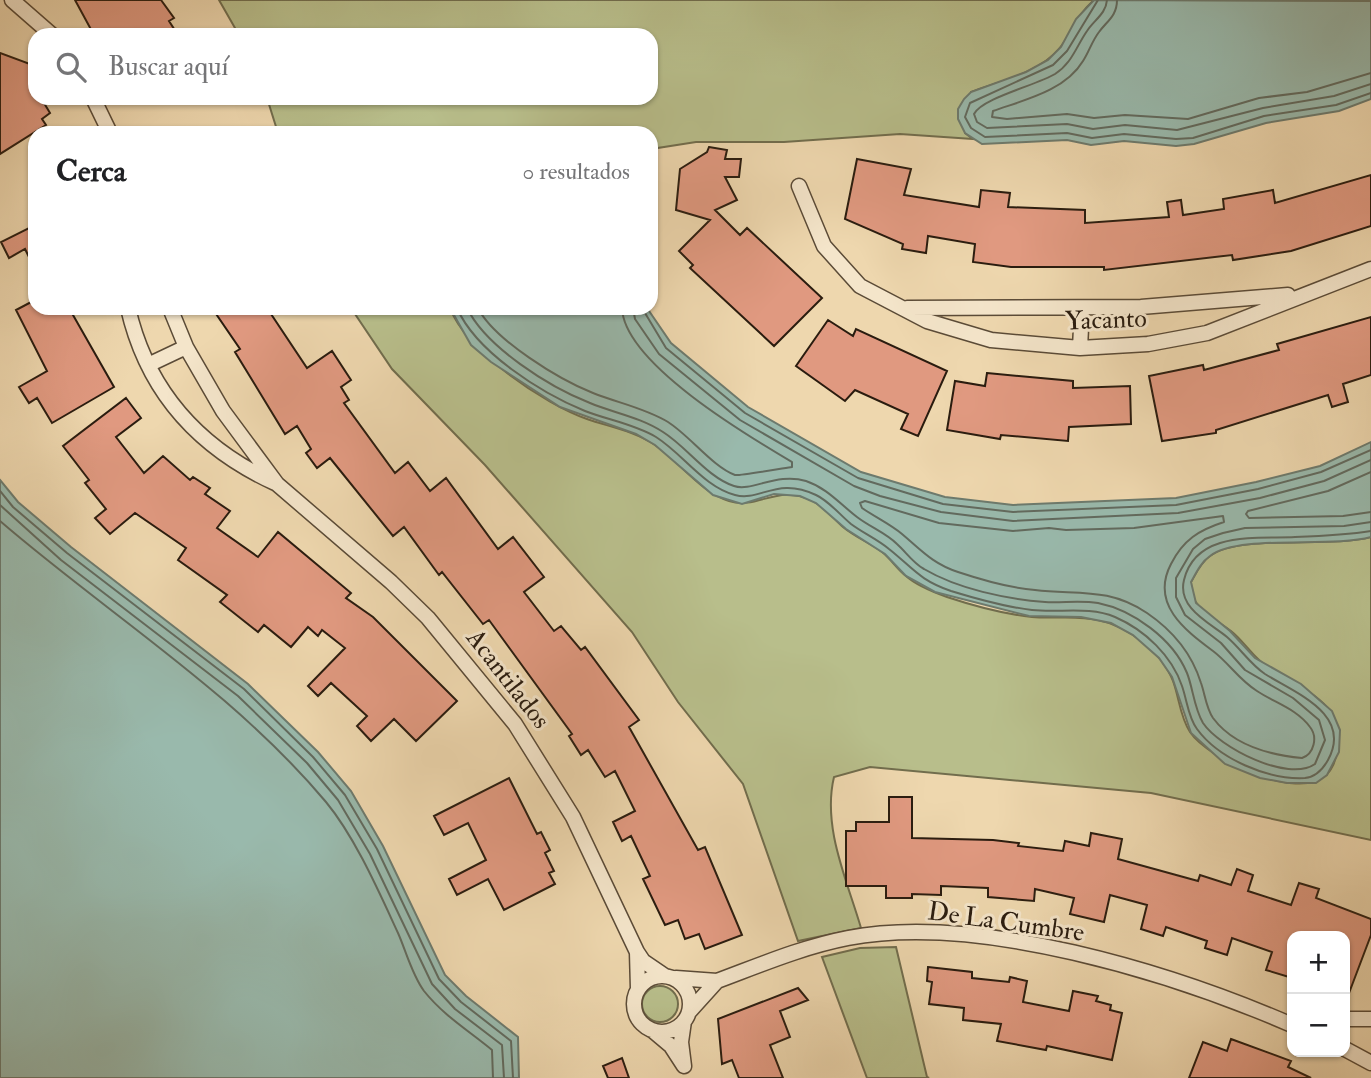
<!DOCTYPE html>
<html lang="es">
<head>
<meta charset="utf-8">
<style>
	:root { --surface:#fff; --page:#f6f6f6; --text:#202124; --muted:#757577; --line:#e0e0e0 }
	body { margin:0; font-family:"IM FELL Double Pica",serif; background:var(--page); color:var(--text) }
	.controls { position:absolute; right:21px; bottom:21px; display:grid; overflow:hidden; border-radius:14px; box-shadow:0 2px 5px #0004 }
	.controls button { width:63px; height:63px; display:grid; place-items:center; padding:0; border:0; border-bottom:2px solid var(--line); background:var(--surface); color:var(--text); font:35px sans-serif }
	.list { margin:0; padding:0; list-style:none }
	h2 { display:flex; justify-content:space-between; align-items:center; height:91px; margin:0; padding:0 28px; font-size:30px }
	h2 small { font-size:23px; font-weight:400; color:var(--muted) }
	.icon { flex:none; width:38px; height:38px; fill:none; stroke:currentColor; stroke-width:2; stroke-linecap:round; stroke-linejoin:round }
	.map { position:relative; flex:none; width:1371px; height:1078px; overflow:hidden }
	.search { position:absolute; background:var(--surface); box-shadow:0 2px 5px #0004; left:28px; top:28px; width:630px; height:77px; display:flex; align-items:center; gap:18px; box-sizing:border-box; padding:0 24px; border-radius:21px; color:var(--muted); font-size:26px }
	.panel { position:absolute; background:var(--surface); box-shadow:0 2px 5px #0004; left:28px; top:126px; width:630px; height:189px; border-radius:21px }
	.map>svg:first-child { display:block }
	.green { fill:#b8be8b; stroke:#716d4d; stroke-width:2 }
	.water { fill:#99b9ac; stroke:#6d7a6d; stroke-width:2 }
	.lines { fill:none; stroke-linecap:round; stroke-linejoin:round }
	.shore { stroke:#626a5e; stroke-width:2 }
	.building { fill:#e09980; stroke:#2a1c0f; stroke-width:2 }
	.street-casing { stroke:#5b4b37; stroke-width:17 }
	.street { stroke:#f4e5ca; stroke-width:14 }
	.labels { text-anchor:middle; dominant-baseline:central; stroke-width:6; stroke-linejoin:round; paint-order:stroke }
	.street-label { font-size:26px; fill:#2a1c0f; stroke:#f4e5ca }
</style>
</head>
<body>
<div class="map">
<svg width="1371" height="1078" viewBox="0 0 1371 1078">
	<rect width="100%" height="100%" fill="#eed7ae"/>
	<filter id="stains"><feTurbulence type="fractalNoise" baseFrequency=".00286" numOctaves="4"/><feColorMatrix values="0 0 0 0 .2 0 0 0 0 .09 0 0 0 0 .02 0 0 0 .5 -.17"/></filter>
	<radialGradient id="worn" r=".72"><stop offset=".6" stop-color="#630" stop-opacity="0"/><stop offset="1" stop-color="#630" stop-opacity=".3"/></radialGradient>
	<path class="green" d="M219,0H1094C1074,18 1073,32 1059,49C1039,73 1000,81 971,92L965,133L973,139L900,134L784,142H696L651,149V133H278L267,98H651V35H239Z
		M351,308H450C466,351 544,404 587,419C610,427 634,431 655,445C680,462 700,492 729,501C759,510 777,483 813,501C824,507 833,518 843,527C855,537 870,543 882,552C891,559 897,569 906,576C917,586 933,592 947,597C974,606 1004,614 1032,617C1054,619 1076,615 1098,620C1128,626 1162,652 1173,681C1179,697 1180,717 1190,732C1208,759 1298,802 1326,775C1333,769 1335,761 1337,752C1349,704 1301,689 1269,668C1253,658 1245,642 1231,631C1219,622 1203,614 1195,601C1191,596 1191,589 1191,582C1196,573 1201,562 1210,556C1239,534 1330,548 1371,537V840L1151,793L870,767L834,777C822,827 847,880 861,928L798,941L743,784L678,702L632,632L485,465L392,369Z
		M896,947L927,1077L929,1078H867L822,957L860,948Z
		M642 1004a18 18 0 1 1 36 0a18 18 0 1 1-36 0Z"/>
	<path class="water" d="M1094,0L1371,1V99L1339,111L1266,123L1194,144L1176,146L1124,141L1091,145L1067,140L982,144L965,133L958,119V109L964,99L971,92L1026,72L1048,60L1061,47L1076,19Z
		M450,308H647L671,343L748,407L861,472L945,497L1013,505L1176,498L1256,482L1320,466L1371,442V537C1330,548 1239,534 1210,556C1201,562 1196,573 1191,582L1196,603L1230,631L1255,658L1301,684L1332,711L1340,730L1339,752L1327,775L1316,783H1287L1260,778L1225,764L1191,733L1172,677L1159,658L1133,635L1111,623L1081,617L1029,616L935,592L906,576L885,554L846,529L816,503L800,496L774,494L742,504L713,495L655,445L636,434L560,407L491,362L471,345Z
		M0,480L18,502L71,547L248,684L318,752L351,791L383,846L445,975L466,996L518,1037L519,1078H0Z"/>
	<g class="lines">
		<path class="shore" d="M1098,0L1067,51L1053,65L970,103L965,117L971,128L985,137L1067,133L1092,138L1124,134L1176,139L1193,138L1264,116L1336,105L1371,93
			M1107,0C1106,14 1094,20 1087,31C1076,47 1072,63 1055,74C1037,85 982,98 974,114L977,122L987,128L1067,124L1093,129L1125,125L1177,130L1263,108L1334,96L1371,84
			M1117,0C1117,16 1107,21 1099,32C1092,41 1089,52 1083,61C1065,91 1024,100 993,111L992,117L1007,119L1067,114L1094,118L1125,115L1188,119L1259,98L1307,92L1371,73
			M457,308C476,352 541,393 585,411C608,420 634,424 656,437C683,454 704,487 735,495C760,502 777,476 816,495C829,501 839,514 851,524C863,533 877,539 889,549C913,568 919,580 951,591C977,599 1006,607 1032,610C1060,613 1089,606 1115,617C1145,630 1172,656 1182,686C1187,700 1188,717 1197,729C1219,759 1268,780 1305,778C1315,777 1323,769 1328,760C1353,714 1295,693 1265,674C1250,664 1241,649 1227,637C1210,623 1177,608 1184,580C1196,530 1258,539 1295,537C1321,536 1346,535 1371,531
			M467,308C486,347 549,387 590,403C614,413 640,417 663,432C687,447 707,477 734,486C752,492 777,472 806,481C827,488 840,504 857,517C870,527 886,533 897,544C906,552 913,563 924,569C958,589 1006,599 1045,602C1063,603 1080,600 1098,603C1133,610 1173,639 1187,673C1193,688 1194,708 1203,723C1219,747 1288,783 1315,764L1325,740L1319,720L1293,698L1245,670L1221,643L1185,615L1176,597V578L1193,549L1205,539L1223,533L1245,528L1344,526L1371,522
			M478,308C494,340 560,380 593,393C618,403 645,408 668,422C690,436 713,467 735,475C738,476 785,468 792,467V462C748,436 624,363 622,308
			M633,308L635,319L659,354L740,420L854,486L880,496L941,512L1013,521L1178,513L1260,498L1324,481L1371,460
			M642,308L666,348L745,413L858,478L943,504L1013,512L1176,505L1258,489L1321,472L1371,450
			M1371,472L1328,491L1248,511L1246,514L1249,518L1343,516L1371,512
			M0,491L13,507L67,553L244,689L313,757L345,795L377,849L439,979L461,1002L511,1041L513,1078
			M865,501L939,523L1013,531L1049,528L1066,530L1134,528L1223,516L1224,522C1199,530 1183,540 1171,564C1150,604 1185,630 1213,651C1229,663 1239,680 1257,691C1275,703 1297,709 1310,727C1318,737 1314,754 1302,758C1270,755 1233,745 1213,718C1206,708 1205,694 1201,683C1192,654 1172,630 1147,613C1108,587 1078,595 1035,590C1010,588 982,580 958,572C933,564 921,550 902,534C890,524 875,517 862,508L860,503Z
			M0,505L61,560L238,696L307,763L338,800L370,854L432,984L455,1009L502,1045L504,1078
			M0,521C109,615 233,691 326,802C355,837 379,892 398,933C406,951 412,975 424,991C443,1015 469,1031 492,1050L493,1078"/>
	</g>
	<path class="building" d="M75,0H161L174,18L169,21L178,35H94Z
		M0,53L30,64L35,72V98H41L50,113L42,119L46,125L0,154Z
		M709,147L727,150L725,159H741L739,177H725L737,200L715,210L740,235L747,228L822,298L774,346L690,268L693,265L679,251L710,220L676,210L680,169L707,152Z
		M857,159L911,169L904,195L979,207L981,190L1010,193L1008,207L1085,210V223L1169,217L1167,202L1181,200L1183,215L1224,209L1223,199L1273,190L1275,203L1371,175V226L1291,251L1233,260L1232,255L1104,270V267H1011L973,262L975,244L928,236L926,253L902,249L903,244L845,219Z
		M35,225V269L25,249L9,258L1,242Z
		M35,300V308H69L114,387L52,423L37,398L29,403L19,387L47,371L16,310Z
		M212,308H267L307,368L332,351L351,380L341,387L349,400L344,403L395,473L408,462L430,491L446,478L498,549L513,537L544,577L524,592L554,631L561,626L581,650L585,647L639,720L629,727L698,850L705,847L742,935L705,949L699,934L685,939L678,920L665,925L643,879L650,876L631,836L622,841L613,822L635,811L615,771L605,777L588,750L581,755L569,736L572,734L489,620L483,624L442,572L439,575L404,527L393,536L330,458L317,468L306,453L311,449L297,426L285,434L235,352L240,349Z
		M1371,317V375L1343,384L1348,402L1332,407L1328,395L1216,430V433L1162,441L1149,376L1203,365L1204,370L1279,350L1277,344Z
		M828,320L853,336L856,329L947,371L918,436L901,429L908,414L855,390L845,401L796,366Z
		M987,373L1073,381V388L1130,386L1131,424L1069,427L1068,441L1001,435L1000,439L947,430L955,381L985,386Z
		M126,398L141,418L116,437L144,473L163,456L190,480L193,477L210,488L205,494L230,511L217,528L258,557L278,532L351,593L346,598L373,617L457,701L416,741L394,719L371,741L357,726L367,716L331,683L318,696L308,686L345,648L322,630L318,636L308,627L291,647L264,625L258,632L220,602L227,595L178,560L186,548L135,513L110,534L95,518L106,509L85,483L89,480L63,446Z
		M509,778L537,834L541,832L550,850L545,853L554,871L549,873L555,884L504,910L488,879L457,895L449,879L486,860L468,823L444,835L434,816Z
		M889,797H912V838L993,840L1019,843L1018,846L1063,851L1065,841L1089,846L1091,833L1122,839L1118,859L1198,881L1200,875L1231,885L1237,869L1253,875L1248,891L1291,905L1299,883L1319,889L1316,898L1371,919V935L1346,1001L1345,936H1292V968L1289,977L1266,970L1272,952L1232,938L1227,955L1205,948L1207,941L1166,927L1163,936L1141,929L1147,905L1110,895L1104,922L1070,914L1074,898L1035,889L1034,901L988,897V888L941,886V895L912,894V898H886V886H846V831H856V822H889Z
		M928,967L972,972V978L1009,982L1010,977L1027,981L1023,1002L1069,1011L1073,991L1098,996L1096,1001L1111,1005L1110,1010L1122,1013L1112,1060L1047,1046L1046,1050L997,1041L1001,1024L963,1020L964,1008L929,1004L932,982L927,981Z
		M798,988L808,1000L780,1011L790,1037L770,1045L783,1078H739L732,1060L722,1064L718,1019Z
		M1231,1039L1291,1061L1288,1067L1311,1078H1189L1203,1042L1227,1051Z
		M622,1058L629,1078H608L603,1066Z"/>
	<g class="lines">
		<g class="street-casing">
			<path id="street" d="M12,0L52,35
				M93,98L110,133
				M799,186L824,246L860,286L927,321L991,340L1080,348L1148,344L1207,333L1371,269
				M128,308C147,391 199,448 275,483
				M170,308L186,347L223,411L277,484L391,582L428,618L515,724L573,817L637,952
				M907,308L1141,307L1288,295
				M1080,348L1082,308
				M148,365L186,347
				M634 1004a28 28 0 1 1 56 0a28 28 0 1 1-56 0Z
				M676,978L717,981L689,1012
				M717,981C760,965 802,947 848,938C979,913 1172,973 1292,1025
				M638,989L637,952L643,961L665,976
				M1345,1019H1371
				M652,1030L671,1046L684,1066L681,1042L684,1021
				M1345,1049L1371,1063"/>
		</g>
		<use href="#street" class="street"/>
	</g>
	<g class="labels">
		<g class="street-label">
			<text transform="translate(1106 320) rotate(-2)">Yacanto</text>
			<text transform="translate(508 679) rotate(52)">Acantilados</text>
			<text transform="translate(1006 922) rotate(8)">De La Cumbre</text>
		</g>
	</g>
	<rect width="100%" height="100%" filter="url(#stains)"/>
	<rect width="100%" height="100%" fill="url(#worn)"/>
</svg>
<div class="controls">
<button>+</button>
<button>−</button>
</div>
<div class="search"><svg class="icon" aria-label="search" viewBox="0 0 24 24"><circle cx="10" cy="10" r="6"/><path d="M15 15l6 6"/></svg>Buscar aquí</div>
<section class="panel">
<h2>Cerca<small>0 resultados</small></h2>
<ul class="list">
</ul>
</section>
</div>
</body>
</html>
